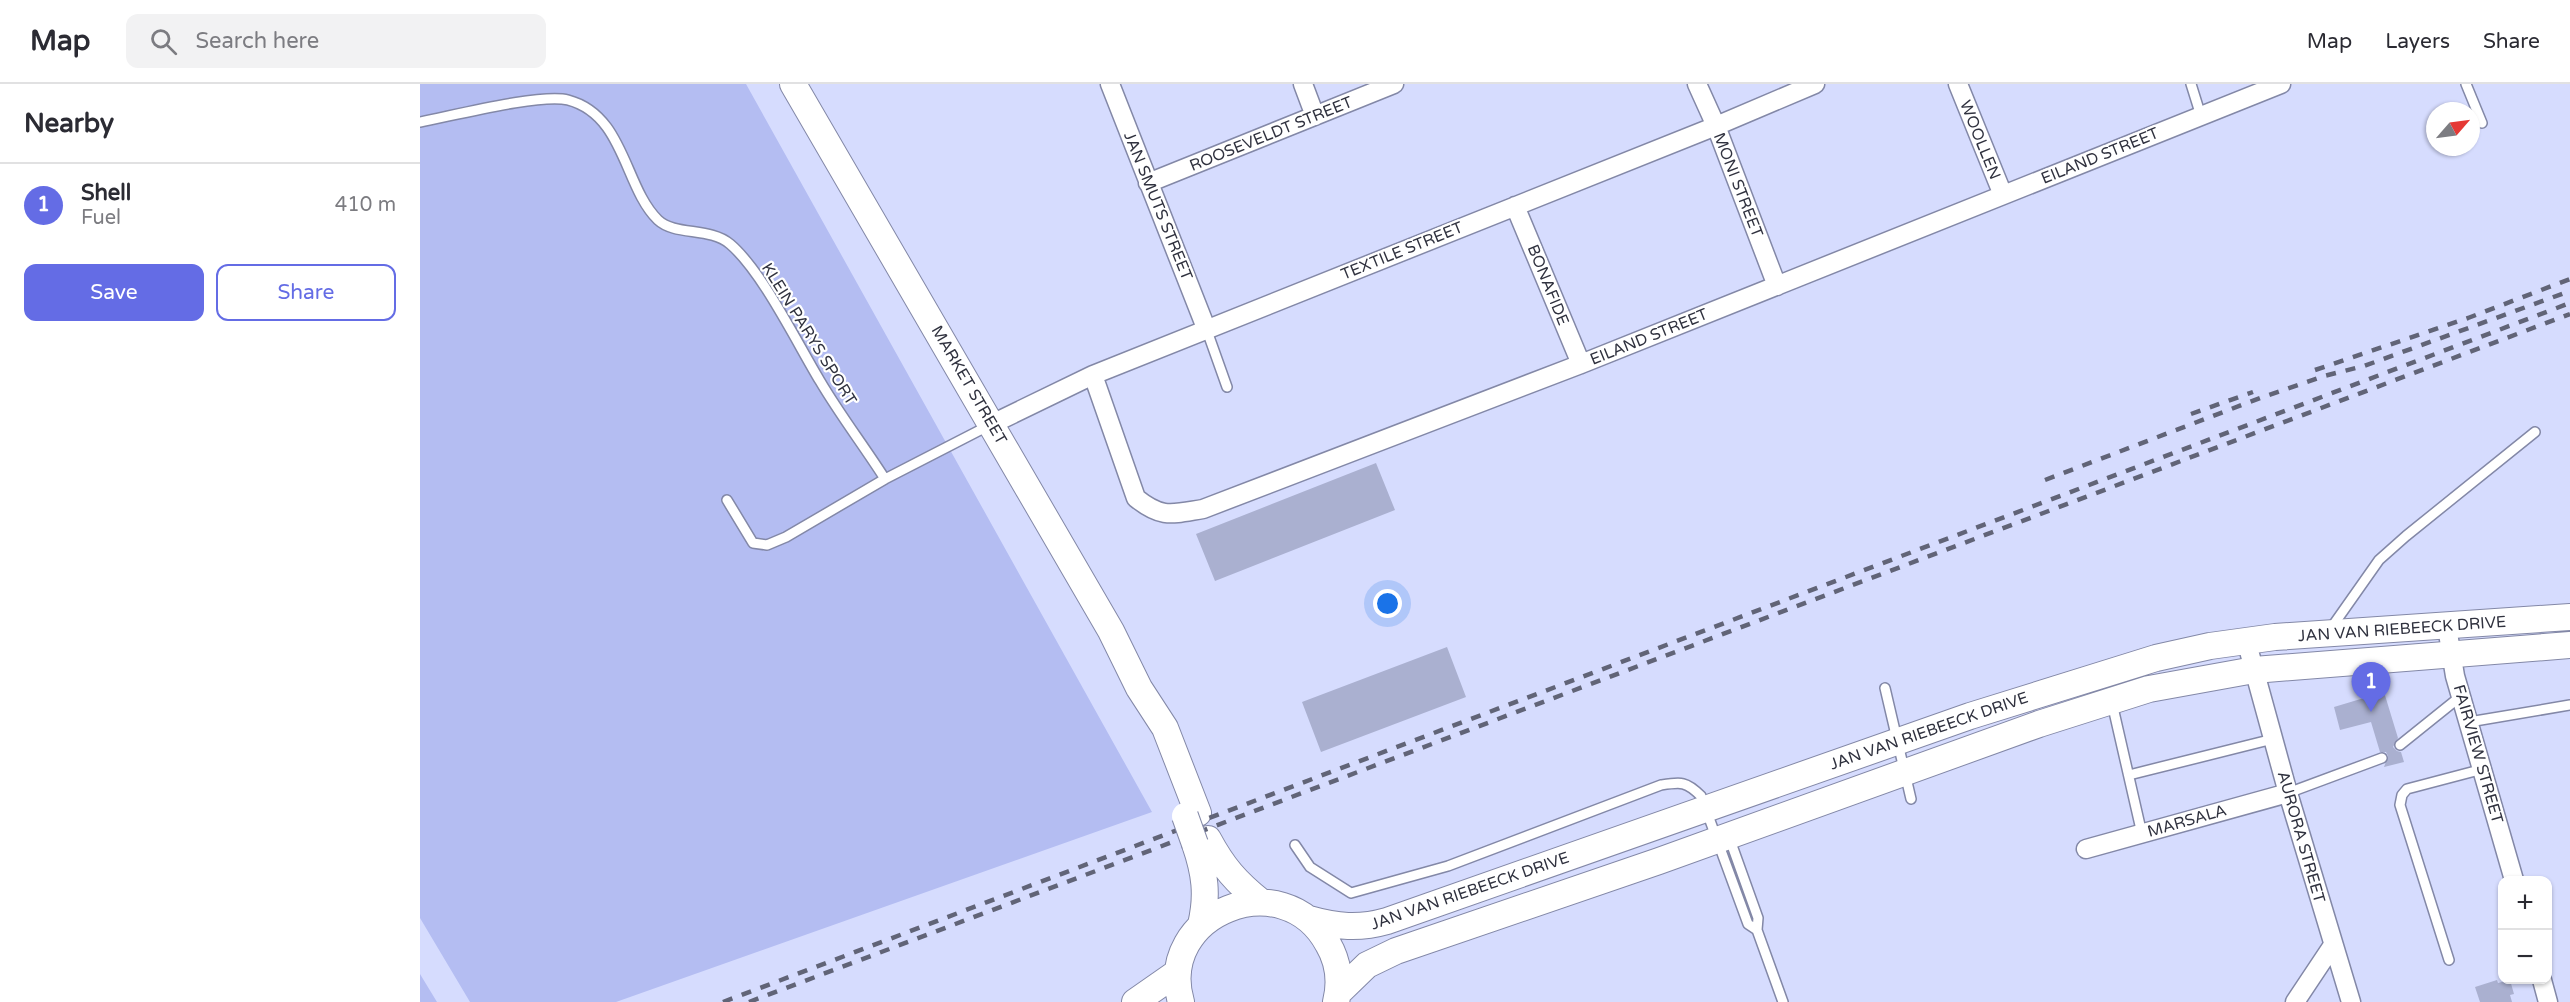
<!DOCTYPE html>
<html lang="en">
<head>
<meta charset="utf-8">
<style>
	:root { --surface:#fff; --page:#f2f2f3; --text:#2b2b33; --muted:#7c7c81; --line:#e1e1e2; --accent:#646ce5 }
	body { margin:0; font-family:"Varela Round",sans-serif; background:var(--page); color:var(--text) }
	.controls { position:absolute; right:18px; bottom:18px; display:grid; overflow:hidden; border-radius:12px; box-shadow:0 2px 4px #0004 }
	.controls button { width:54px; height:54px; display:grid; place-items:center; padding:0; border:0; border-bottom:2px solid var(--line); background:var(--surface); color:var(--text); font:30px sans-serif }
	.compass { position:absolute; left:2006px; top:18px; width:54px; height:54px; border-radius:50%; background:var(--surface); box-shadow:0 2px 4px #0004; rotate:62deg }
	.you { position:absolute; left:968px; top:520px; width:21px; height:21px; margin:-15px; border:4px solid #fff; border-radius:50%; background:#1a73e8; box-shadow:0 0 0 9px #1a73e833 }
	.badge { display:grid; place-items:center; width:39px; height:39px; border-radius:50%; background:var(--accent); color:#fff; font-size:20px; font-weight:700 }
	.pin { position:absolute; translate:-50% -50px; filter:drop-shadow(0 2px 3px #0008) }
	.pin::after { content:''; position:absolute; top:32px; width:21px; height:18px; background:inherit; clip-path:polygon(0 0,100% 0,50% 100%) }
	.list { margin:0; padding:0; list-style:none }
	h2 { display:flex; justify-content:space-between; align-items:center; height:78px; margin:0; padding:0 24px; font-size:26px }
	h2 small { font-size:20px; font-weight:400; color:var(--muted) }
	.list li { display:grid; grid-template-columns:39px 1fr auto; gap:18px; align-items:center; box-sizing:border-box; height:84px; padding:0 24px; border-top:2px solid var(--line) }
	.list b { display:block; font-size:22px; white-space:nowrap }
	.list p { margin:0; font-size:20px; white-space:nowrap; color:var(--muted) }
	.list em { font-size:20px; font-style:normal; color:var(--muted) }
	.actions { display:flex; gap:12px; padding:18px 24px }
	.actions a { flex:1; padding:14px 0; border:2px solid var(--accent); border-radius:12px; text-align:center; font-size:21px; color:var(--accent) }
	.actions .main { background:var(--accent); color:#fff }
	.icon { flex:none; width:33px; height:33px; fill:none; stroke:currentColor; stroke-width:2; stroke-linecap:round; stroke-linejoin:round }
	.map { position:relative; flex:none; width:2150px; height:918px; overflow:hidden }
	header { display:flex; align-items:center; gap:36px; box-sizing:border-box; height:84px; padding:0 30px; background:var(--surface); border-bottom:2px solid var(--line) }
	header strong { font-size:28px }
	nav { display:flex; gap:33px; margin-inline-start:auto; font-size:21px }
	.search { width:420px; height:54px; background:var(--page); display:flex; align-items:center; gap:15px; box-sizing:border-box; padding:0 21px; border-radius:12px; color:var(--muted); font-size:22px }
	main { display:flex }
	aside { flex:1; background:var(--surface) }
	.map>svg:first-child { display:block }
	.green { fill:#b4bdf2 }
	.building { fill:#aab0d0 }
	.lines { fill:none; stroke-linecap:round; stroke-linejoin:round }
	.service-casing { stroke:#8388a7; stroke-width:12 }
	.minor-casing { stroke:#8388a7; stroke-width:21 }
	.secondary-casing { stroke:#8388a7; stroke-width:28 }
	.service { stroke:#fff; stroke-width:9 }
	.minor { stroke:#fff; stroke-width:18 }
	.secondary { stroke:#fff; stroke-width:26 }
	.rail { stroke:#616477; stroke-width:4.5; stroke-dasharray:10 10; stroke-linecap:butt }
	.secondary-bridge-casing { stroke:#8388a7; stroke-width:28; stroke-linecap:butt }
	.secondary-bridge { stroke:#fff; stroke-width:26 }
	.labels { text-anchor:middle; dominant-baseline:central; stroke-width:4.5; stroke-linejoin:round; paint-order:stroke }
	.street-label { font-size:16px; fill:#30323f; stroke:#fff }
</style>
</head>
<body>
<header>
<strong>Map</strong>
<div class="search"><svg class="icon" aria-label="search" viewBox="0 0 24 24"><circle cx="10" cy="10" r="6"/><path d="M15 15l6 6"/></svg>Search here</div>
<nav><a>Map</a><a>Layers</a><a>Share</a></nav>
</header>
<main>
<aside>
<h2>Nearby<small></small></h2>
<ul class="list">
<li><span class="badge">1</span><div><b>Shell</b><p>Fuel</p></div><em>410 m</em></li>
</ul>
<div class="actions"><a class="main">Save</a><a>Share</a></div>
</aside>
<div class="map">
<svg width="2150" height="918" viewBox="0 0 2150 918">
	<rect width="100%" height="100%" fill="#d6dcfe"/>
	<path class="green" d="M0,0H326L732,728L196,918H50L0,834Z
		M0,890L17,918H0Z"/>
	<path class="building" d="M956,379L975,426L795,497L776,450Z
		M1027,563L1046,613L901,668L882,618Z
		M1964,608L1978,654L1973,663L1977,667L1981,668L1984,678L1964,683L1968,672L1966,668H1960L1951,638L1920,646L1914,623Z
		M2077,896L2078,899L2090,896L2094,910L2090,911L2092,918H2060L2055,903Z"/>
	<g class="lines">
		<g class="service-casing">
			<path id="service" d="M1771,0L1781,32
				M2046,0L2062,39
				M0,38C32,32 121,9 148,16C205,31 204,103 238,136C255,152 290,143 310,160C342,187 377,259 400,297C420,331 444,362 465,395L570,341
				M786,244L807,303
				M307,416L333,459L347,461L366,453L465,395
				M1909,547L1959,476L1986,452L2115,348
				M1465,604L1491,715
				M1692,619L1722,750
				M2049,638L2150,621
				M1980,661L2041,612
				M1709,691L1853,655
				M1868,709L1962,674
				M1309,753L1338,834L1337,846L1363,918
				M875,761L890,783L931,809L1028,782L1241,701C1261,698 1266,697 1281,712L1328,840L1337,846
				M2029,876L1980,721L1982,711L1987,705L2063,685"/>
		</g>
		<g class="minor-casing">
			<path id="minor" d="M690,0L786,244
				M883,0L895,32
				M1277,0L1296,42L1357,202
				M1538,0L1583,111
				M728,99L974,0
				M1095,122L1161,280
				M673,291L716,414C742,435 752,430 783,425L1161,280L1861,0
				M572,340L673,291L1296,42L1395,0
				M2027,543L2035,592L2094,796
				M1826,556L1868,709L1931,918
				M1666,765L1868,709
				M2122,896L2128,918
				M1875,918L1913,861"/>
		</g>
		<g class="secondary-casing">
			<path id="secondary" d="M373,0L691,547L719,604L745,644L778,729
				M788,755C803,783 816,798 841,818
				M775,760C785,789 788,811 781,841
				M889,835C917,843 939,845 967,837L1550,632L1736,574L1790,562L1855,553L2150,533
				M918,909L947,881L976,867L1239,777L1619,640L1729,605L1834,586L2150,561
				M715,918L758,888
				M761,918C735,829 864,778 908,860C918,877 921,898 916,918"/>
		</g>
		<use href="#service" class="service"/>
		<use href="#minor" class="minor"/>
		<use href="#secondary" class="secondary"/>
		<path class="rail" d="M1895,286L2048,234L2150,195
			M1771,330L1833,308
			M1625,396L1840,314L1904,292L1944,282L2150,207
			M303,918L2150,219
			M329,918L2150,230"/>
		<g class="secondary-bridge-casing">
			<path id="secondary-bridge" d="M765,732L775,760"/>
		</g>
		<use href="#secondary-bridge" class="secondary-bridge"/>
	</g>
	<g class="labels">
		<g class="street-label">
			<text transform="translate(851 50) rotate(-22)">ROOSEVELDT STREET</text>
			<text transform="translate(1560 56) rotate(68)">WOOLLEN</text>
			<text transform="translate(1680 72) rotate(-22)">EILAND STREET</text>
			<text transform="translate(1318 101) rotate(69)">MONI STREET</text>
			<text transform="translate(738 122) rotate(68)">JAN SMUTS STREET</text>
			<text transform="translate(982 167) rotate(-22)">TEXTILE STREET</text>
			<text transform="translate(1128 201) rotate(68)">BONAFIDE</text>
			<text transform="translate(389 250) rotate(58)">KLEIN PARYS SPORT</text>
			<text transform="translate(1229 253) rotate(-22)">EILAND STREET</text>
			<text transform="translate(549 301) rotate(60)">MARKET STREET</text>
			<text transform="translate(1982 545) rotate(-4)">JAN VAN RIEBEECK DRIVE</text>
			<text transform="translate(1509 647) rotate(-19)">JAN VAN RIEBEECK DRIVE</text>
			<text transform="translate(2058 670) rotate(74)">FAIRVIEW STREET</text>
			<text transform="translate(1767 737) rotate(-16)">MARSALA</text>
			<text transform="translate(1881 753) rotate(74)">AURORA STREET</text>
			<text transform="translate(1050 807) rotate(-19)">JAN VAN RIEBEECK DRIVE</text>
		</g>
	</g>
</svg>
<div class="controls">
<button>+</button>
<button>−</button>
</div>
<svg class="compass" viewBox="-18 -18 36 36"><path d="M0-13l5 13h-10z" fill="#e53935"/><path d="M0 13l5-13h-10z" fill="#7c7c81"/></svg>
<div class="you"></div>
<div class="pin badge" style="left:1951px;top:628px">1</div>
</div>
</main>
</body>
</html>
